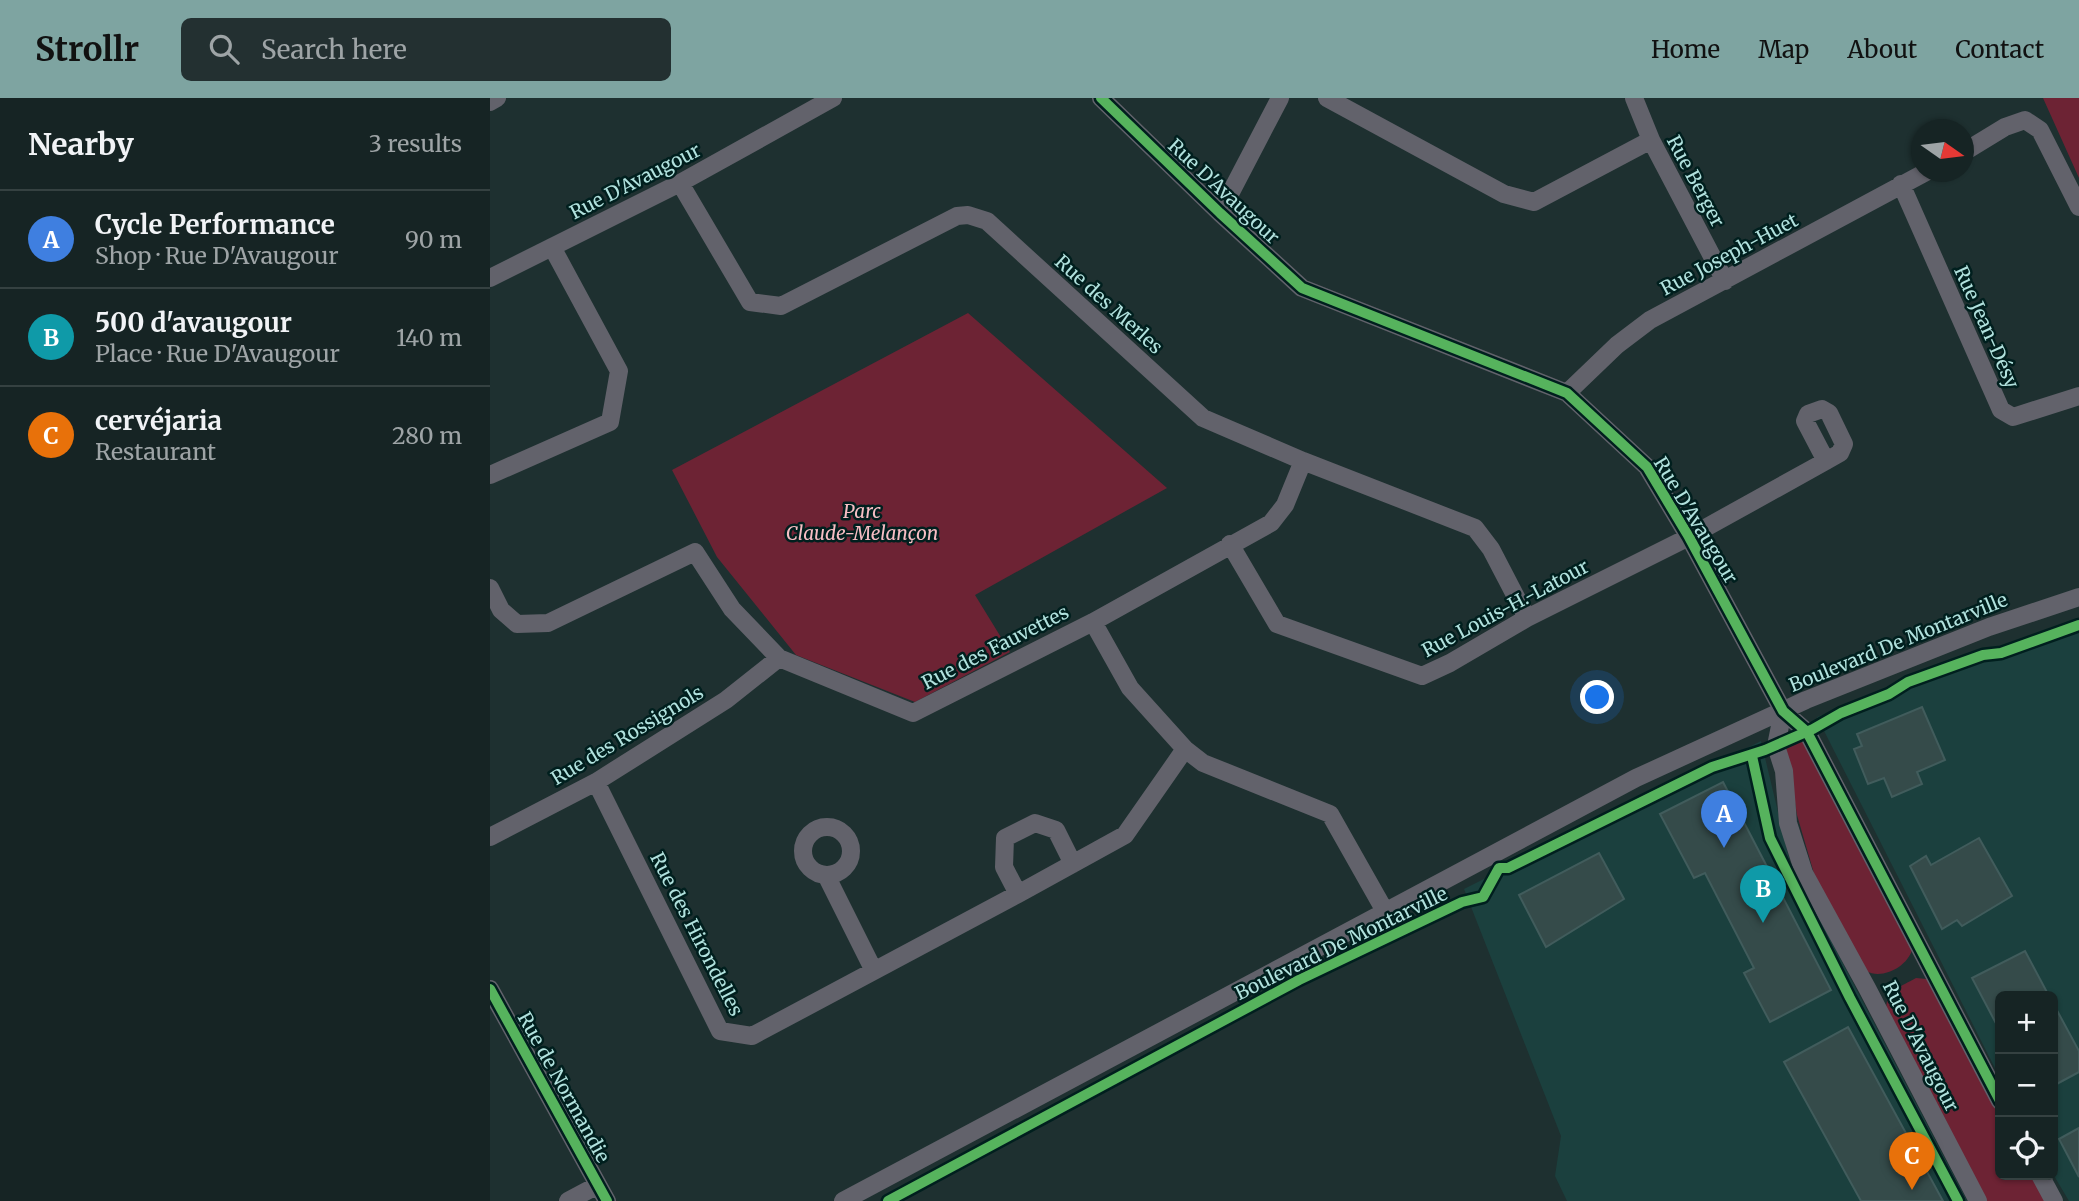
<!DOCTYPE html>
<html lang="en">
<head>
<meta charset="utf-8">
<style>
	:root { --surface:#162424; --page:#233031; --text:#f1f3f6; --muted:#9ea4a6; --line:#354141; --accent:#7ea4a1 }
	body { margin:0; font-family:Merriweather,serif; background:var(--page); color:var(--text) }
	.controls { position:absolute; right:21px; bottom:21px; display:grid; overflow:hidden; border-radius:10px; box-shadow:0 2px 5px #0004 }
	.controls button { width:63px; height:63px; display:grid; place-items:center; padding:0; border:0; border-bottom:2px solid var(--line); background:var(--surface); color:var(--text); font:35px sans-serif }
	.compass { position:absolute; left:1421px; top:21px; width:63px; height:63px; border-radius:50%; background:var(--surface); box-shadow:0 2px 5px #0004; rotate:104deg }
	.you { position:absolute; left:1108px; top:600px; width:24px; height:24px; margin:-18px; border:5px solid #fff; border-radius:50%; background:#1a73e8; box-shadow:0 0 0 10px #1a73e833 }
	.badge { display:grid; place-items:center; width:46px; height:46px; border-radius:50%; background:var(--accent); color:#fff; font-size:23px; font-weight:700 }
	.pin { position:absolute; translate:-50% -58px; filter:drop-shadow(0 2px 4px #0008) }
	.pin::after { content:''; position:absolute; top:37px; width:24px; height:21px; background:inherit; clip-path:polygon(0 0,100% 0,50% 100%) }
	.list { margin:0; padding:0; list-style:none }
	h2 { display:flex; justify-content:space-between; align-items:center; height:91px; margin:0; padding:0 28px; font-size:30px }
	h2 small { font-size:23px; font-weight:400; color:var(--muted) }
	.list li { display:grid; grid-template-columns:46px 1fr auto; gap:21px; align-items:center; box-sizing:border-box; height:98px; padding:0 28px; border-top:2px solid var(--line) }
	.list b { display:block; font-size:26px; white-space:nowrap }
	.list p { margin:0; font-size:23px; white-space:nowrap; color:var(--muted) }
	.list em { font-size:23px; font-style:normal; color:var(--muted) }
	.icon { flex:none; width:38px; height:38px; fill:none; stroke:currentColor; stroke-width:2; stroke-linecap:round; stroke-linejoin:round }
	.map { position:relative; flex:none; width:1589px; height:1103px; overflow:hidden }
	header { display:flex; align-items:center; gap:42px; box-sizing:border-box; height:98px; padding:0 35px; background:var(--accent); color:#111 }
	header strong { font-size:33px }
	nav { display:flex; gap:38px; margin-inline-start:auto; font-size:24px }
	.search { width:490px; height:63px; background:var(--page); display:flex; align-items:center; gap:18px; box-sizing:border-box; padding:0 24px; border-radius:10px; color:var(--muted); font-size:26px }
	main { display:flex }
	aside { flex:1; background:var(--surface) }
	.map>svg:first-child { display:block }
	.built { fill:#1b403e }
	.green { fill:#6d2334 }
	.building { fill:#354b4a; stroke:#415c5c; stroke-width:2 }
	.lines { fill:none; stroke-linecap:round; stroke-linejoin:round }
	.minor { stroke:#62626b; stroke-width:18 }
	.cycleway-casing { stroke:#001f1e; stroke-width:15 }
	.cycleway { stroke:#56b35d; stroke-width:10 }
	.labels { text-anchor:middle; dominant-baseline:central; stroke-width:5; stroke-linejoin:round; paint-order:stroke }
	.street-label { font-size:19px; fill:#b1e2de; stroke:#001f1e }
	.park-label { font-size:19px; font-style:italic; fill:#f7bec4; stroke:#001f1e }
</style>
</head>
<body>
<header>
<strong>Strollr</strong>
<div class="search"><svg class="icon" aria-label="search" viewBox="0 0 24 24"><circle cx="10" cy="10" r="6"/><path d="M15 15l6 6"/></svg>Search here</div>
<nav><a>Home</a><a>Map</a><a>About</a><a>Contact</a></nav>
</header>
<main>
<aside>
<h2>Nearby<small>3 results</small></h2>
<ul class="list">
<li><span class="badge" style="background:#3f7fe0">A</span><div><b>Cycle Performance</b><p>Shop · Rue D'Avaugour</p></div><em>90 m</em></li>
<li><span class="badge" style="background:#0f9aa8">B</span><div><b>500 d'avaugour</b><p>Place · Rue D'Avaugour</p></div><em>140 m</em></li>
<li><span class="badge" style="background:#e8710a">C</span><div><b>cervéjaria</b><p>Restaurant</p></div><em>280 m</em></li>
</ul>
</aside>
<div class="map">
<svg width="1589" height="1103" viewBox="0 0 1589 1103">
	<rect width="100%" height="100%" fill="#1e3030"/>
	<path class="built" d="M1589,527V1103H1579L1563,1076V898H1510V980L1327,619Z
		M1271,643L1300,764L1477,1103H1077L1065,1078L1071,1038L974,791Z"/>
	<path class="green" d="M1553,0H1589V80Z
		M478,215L677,390L485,497L520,554L425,604L306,557L227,459L182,372Z
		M1312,643L1343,695L1422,852C1417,869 1392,882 1376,873L1325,779L1307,717L1296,649Z
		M1426,880L1437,881L1445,889L1510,1015V1077H1544L1559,1103H1497L1397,915C1393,894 1410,889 1426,880Z"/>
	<path class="building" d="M1432,609L1455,662L1427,674L1432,686L1402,699L1394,680L1378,686L1364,651L1372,648L1367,636Z
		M1233,684L1341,892L1280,924L1254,875L1264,870L1215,775L1204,780L1170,716Z
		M1489,740L1522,798L1472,828L1467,822L1452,831L1420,768L1436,758L1441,767Z
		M1109,755L1134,801L1056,849L1029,797Z
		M1535,853L1559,898H1510V933L1482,880Z
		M1563,905L1589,953V974L1563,988Z
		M1358,929L1453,1103H1371L1294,964Z
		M1589,1030V1079L1569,1041Z"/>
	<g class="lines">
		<path class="minor" d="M611,0L730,115L812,190L1077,295L1157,369L1199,439L1293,613L1317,634L1510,1003
			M837,0L1014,96L1044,104L1161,42
			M1144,0L1161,42L1235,183
			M0,4L7,0
			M1474,54L1515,29L1535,22L1550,32L1589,109
			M190,85L260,204L291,208L467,118L478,117L497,123L713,320L813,363L985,430L1001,451L1037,520
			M1411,86L1511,312L1523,319L1589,298
			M730,115L790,0
			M0,180L190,85L343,0
			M1077,295L1127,247L1160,222L1436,74
			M0,377L120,324L129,273L62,149
			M740,446L787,526L932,578L960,565L1037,520L1199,439L1336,363L1350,355L1354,346L1339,315L1332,311L1318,316L1315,323L1336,363
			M0,490L11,512L27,526L58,525L205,454L242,511L289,560L423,615L603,524L781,425L795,407L813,363
			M603,524L640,590L695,651L713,665L840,716L896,815
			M1293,613L1286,648L1294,673L1298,725L1314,775L1377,890L1488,1103
			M106,684L230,933L262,938L528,796L635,737L695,651
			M313 753a24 24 0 1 1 48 0a24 24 0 1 1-48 0Z
			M0,739L106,684L236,602L289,560
			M336,777L384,873
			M528,796L514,769L515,740L545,725L566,732L583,766
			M0,891L117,1103
			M1550,1077L1564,1103
			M78,1103L108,1087
			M353,1103L1146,680L1316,602L1499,529L1589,499"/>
		<g class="cycleway-casing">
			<path id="cycleway" d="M611,0L730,115L812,190L1077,295L1157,369L1199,439L1293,613L1317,634L1510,1003
				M1262,658L1280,740L1360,900L1468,1103
				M0,891L117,1103
				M398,1103L809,882L972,804L993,799L1009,770H1018L1222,669L1275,652L1323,631L1351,615L1399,596L1418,584L1493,557L1511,555L1589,527"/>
		</g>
		<use href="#cycleway" class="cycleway"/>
	</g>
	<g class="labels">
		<g class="street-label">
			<text transform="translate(145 83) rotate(-27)">Rue D'Avaugour</text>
			<text transform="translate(1206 83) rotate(62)">Rue Berger</text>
			<text transform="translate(734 93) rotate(43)">Rue D'Avaugour</text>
			<text transform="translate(1239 156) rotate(-28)">Rue Joseph-Huet</text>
			<text transform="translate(619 206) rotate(42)">Rue des Merles</text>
			<text transform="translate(1497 229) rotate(66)">Rue Jean-Désy</text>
			<text transform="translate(1206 422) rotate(59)">Rue D'Avaugour</text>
			<text transform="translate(1015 510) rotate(-28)">Rue Louis-H.-Latour</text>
			<text transform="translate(1408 544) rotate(-22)">Boulevard De Montarville</text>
			<text transform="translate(505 549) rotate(-27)">Rue des Fauvettes</text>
			<text transform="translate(137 637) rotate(-31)">Rue des Rossignols</text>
			<text transform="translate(207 836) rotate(63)">Rue des Hirondelles</text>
			<text transform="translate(851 845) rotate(-26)">Boulevard De Montarville</text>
			<text transform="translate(1431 948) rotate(63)">Rue D'Avaugour</text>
			<text transform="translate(74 989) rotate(61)">Rue de Normandie</text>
		</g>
		<g class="park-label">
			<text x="372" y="413">Parc<tspan x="372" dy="22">Claude-Melançon</tspan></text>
		</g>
	</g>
</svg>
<div class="controls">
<button>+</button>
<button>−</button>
<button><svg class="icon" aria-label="locate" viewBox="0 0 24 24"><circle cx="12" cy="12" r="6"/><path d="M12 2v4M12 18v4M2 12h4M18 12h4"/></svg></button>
</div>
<svg class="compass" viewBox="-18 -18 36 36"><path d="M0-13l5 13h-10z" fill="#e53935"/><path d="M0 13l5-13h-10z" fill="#9ea4a6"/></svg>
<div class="you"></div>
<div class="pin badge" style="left:1234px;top:750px;background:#3f7fe0">A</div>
<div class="pin badge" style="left:1273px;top:825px;background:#0f9aa8">B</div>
<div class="pin badge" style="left:1422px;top:1092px;background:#e8710a">C</div>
</div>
</main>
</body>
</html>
